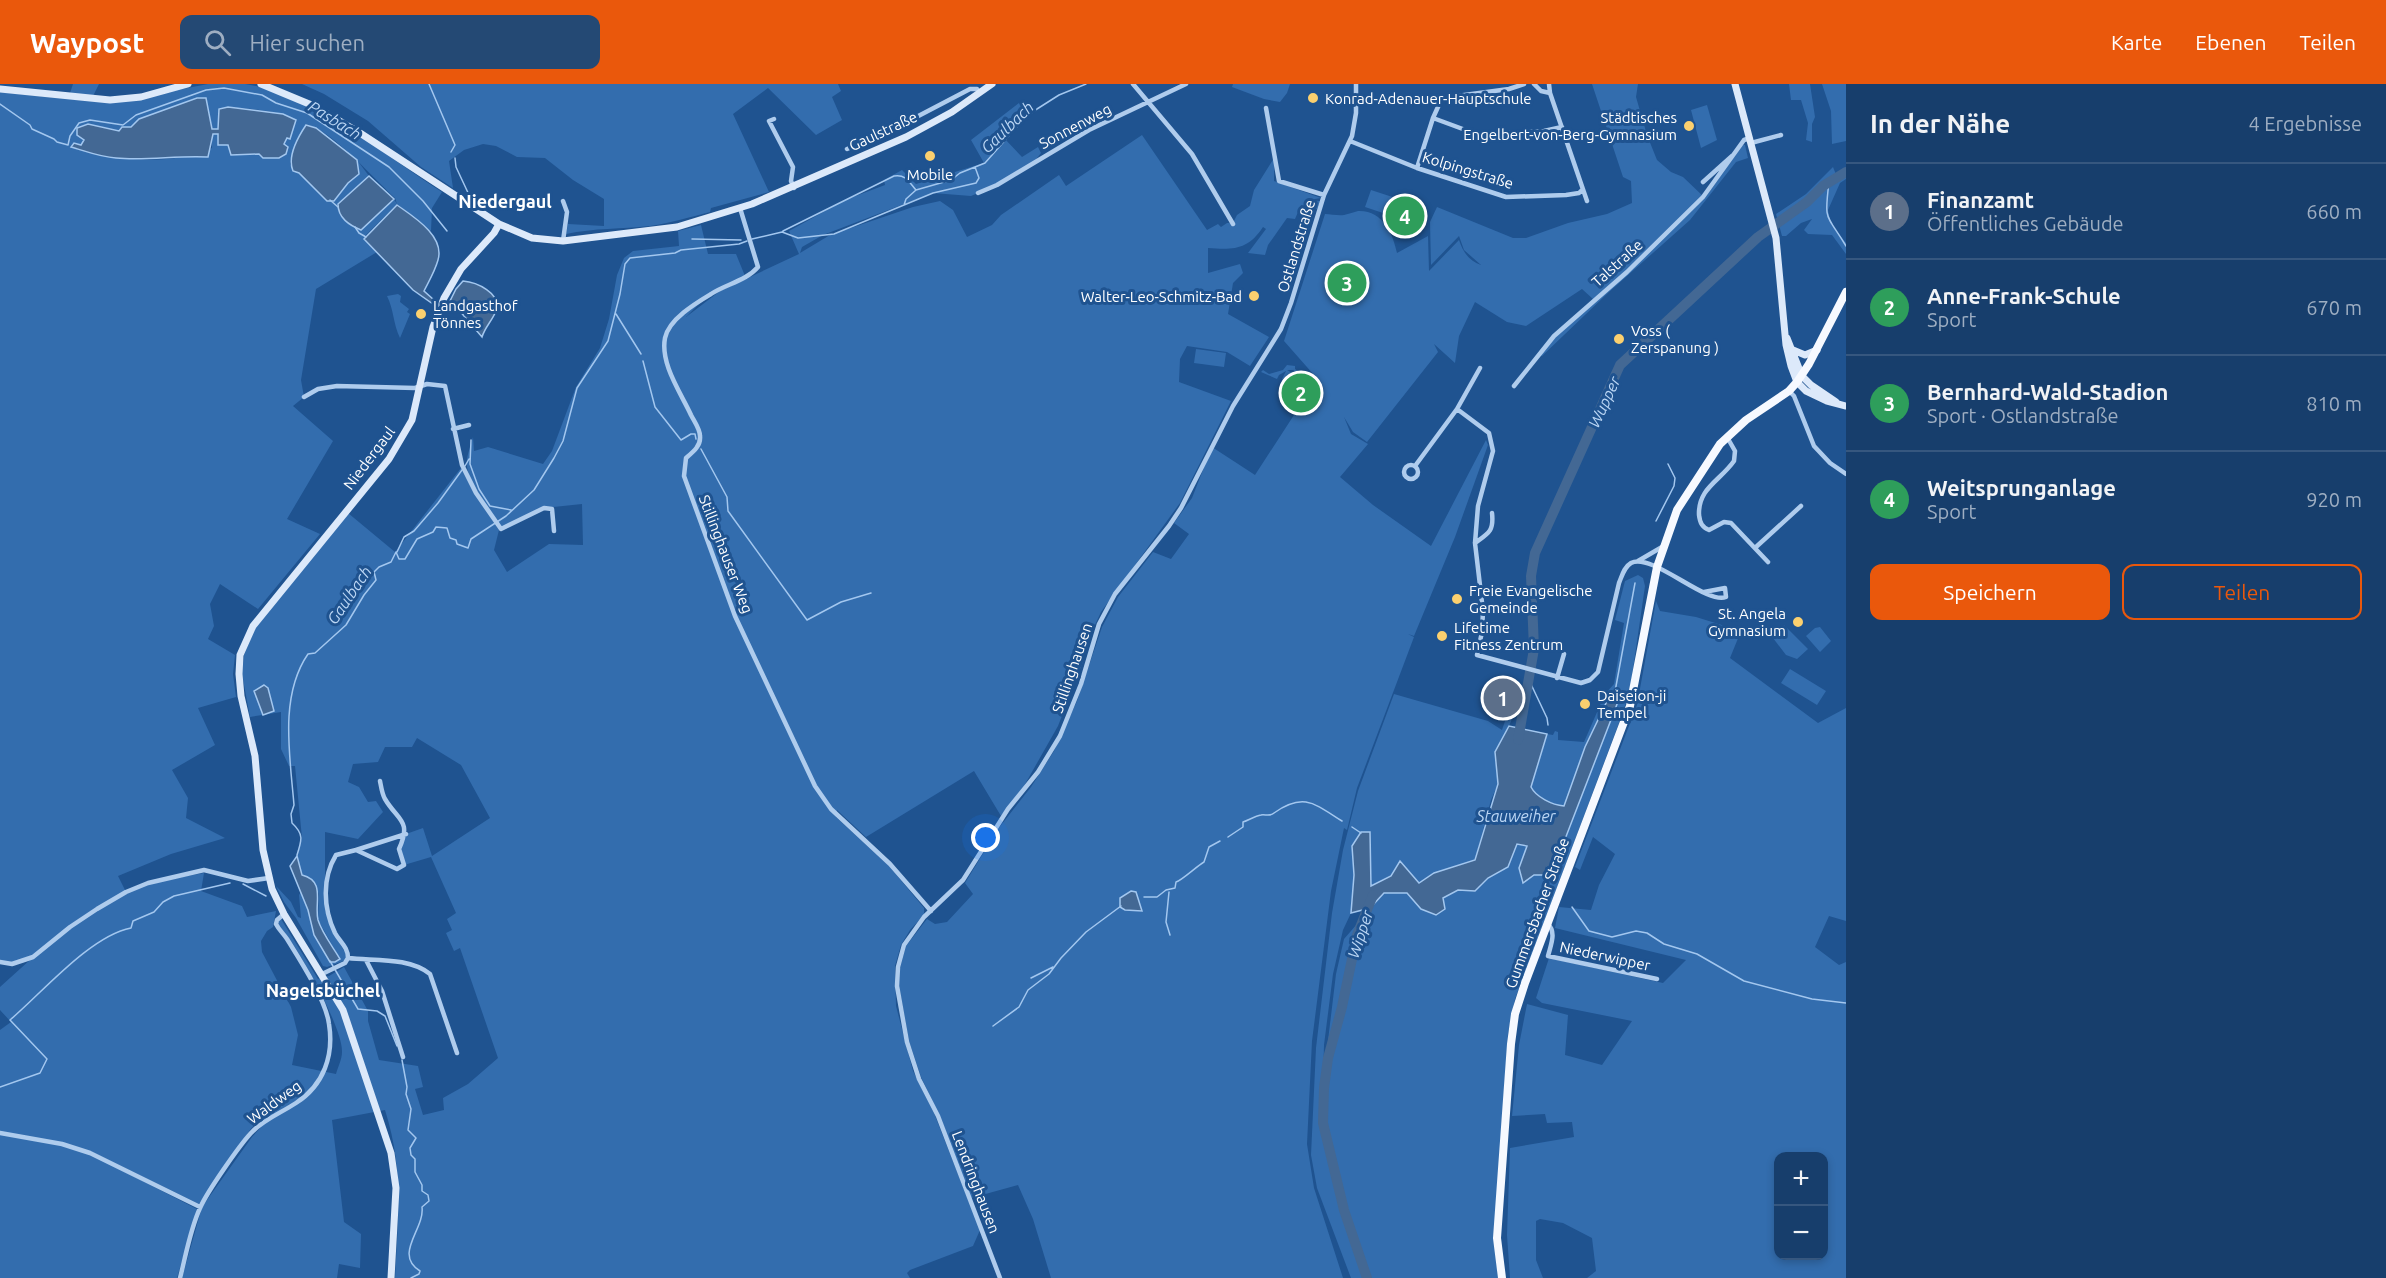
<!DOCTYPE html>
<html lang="de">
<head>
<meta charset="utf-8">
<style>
	:root { --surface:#173e6c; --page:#244974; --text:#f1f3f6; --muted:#9eaec2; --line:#36577f; --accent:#ea580c }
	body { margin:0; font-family:Ubuntu,sans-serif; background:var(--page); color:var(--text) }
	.controls { position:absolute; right:18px; bottom:18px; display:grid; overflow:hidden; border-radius:12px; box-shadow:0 3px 9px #0003 }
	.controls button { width:54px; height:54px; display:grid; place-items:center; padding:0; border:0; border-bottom:2px solid var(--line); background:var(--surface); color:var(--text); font:30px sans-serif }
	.you { position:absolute; left:986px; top:754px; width:21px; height:21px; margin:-15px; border:4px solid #fff; border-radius:50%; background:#1a73e8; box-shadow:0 0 0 9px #1a73e833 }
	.badge { display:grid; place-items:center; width:39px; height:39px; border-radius:50%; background:var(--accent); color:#fff; font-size:20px; font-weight:700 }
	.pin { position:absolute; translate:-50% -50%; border:3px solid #fff; box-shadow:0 2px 6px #0006 }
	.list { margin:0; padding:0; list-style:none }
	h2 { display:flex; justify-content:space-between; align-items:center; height:78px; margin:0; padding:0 24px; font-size:26px }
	h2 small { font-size:20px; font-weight:400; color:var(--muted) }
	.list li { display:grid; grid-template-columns:39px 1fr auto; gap:18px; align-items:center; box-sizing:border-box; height:96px; padding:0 24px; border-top:2px solid var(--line) }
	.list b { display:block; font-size:22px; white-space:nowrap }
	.list p { margin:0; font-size:20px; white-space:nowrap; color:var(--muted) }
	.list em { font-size:20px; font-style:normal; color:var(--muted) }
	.actions { display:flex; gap:12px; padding:18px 24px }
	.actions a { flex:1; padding:14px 0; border:2px solid var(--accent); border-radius:12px; text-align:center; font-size:21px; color:var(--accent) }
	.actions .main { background:var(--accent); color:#fff }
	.icon { flex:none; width:33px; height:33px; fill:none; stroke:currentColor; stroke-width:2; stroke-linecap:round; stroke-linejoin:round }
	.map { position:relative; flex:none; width:1846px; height:1194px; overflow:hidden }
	header { display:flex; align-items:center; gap:36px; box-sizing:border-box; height:84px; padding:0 30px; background:var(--accent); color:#fff }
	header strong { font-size:28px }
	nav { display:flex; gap:33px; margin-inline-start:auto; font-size:21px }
	.search { width:420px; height:54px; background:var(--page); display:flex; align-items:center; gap:15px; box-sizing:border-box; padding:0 21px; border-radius:12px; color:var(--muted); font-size:22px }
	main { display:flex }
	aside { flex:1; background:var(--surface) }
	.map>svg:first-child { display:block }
	.green { fill:#336dae; fill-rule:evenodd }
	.water { fill:#436894; stroke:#a3c7ef; stroke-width:1.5 }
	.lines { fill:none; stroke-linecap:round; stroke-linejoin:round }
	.stream { stroke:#a3c7ef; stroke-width:1.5 }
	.river { stroke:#436894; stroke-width:10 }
	.minor { stroke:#afcced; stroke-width:4.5 }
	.secondary { stroke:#dce9fa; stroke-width:7 }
	.primary { stroke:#f6f9ff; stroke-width:8 }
	.poi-dot { fill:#fbd06f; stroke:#1f5390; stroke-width:2 }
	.labels { text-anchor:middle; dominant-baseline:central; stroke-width:6; stroke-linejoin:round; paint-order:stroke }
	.poi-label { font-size:15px; fill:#fff; stroke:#1f5390; text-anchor:start }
	.street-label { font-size:15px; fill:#fff; stroke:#1f5390 }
	.water-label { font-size:16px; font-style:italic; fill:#bbd6f4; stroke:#1f5390 }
	.quarter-label { font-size:18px; font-weight:bold; fill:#fff; stroke:#1f5390 }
</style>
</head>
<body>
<header>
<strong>Waypost</strong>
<div class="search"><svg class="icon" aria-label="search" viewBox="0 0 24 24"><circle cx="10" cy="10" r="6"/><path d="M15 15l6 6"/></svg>Hier suchen</div>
<nav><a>Karte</a><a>Ebenen</a><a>Teilen</a></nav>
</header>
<main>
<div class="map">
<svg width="1846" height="1194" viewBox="0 0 1846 1194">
	<rect width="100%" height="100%" fill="#1f5390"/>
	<path class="green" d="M73,0H99L93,12L70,9Z
		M208,0C220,0 233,0 245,0C313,10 385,72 442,108L432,124L431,147L397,120L365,152L364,155L377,168L316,205L301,296L304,313L293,322L333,357L287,435L320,450L258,525L220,500L210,520L214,542L208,555L235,571L233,590L236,613L198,624L215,661L172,686L188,714L186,734L225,754L171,770L118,792L126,808L148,799L204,789L201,807L242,822L247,833L276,827L273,843L267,847L261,857L262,868L291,923L298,951L292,981L336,990C338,983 342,975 342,968C343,944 297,860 279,842L278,838L281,835L318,895L329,892L344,883L368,927V937L379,976L418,982L423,1003L415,1005L423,1031L444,1026L443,1014L468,1000L498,974L460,864L454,867L446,849L452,846L447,835L456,829L431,773L404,781L399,765L406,750L423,744L432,772L490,734L461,681L417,654L412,663H385L378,678L353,680L348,698L359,703L368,718L376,717L383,728L358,755L325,748V826L334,850L346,870V876L327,883L323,882L296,834L284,818L276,802L291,818L298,833L301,834L299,811L301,808L330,877L336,878L340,875L318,836L319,810L313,796L302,791L297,772L302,754L295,682H289L281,665V628L250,633L242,590L244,571L256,542L348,429L395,468L461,384L474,409L499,446L494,466L507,488L549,460L583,461L582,420L544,424L501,443C492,428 467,398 467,381C466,372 471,362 473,353L474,367L488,363L543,380L552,367L576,303L600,264L609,235L617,191L624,174L633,167L679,162L678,147L701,141L708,170H736L745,192L706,213L686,233L720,207L799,170L789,147L845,116L885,101L884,96L902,86L916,100L984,79L971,56L1019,19L1028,29L1004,54L1022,73L1038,63L1041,69L1034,78L997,101L971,112L933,109L823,151L802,163L800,169L830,151L913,123L940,117L953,126L967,153L992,141L1001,131L1059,91L1066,102L1142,51L1207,146L1218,140L1221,143L1227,139H1233L1237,131L1250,122L1254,106L1274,74V97L1321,114L1309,116L1320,117L1317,125L1301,121L1295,135L1287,134L1268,161L1265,171L1248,169L1266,145L1263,143C1248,166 1233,166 1208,164V189L1240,180L1243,189L1233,199L1228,230L1269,253L1250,282L1227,268L1187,262L1180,275L1179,298L1231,317L1180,419L1101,528L1083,567L1084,575L1058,642L1024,702L1001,732L974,687L866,753L837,726L836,733L889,782L924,824V831L910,846L901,861L895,882L896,922L913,987L934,1029L980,1146L973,1162L910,1186L907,1189L910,1194H395C398,1133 404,1086 385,1026L332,1036L344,1138L361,1150L360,1184L339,1180L337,1194H182L202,1123L252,1053L264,1040L258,1037L250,1046L199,1120L90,1067L0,1048V946L11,938L0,926V903L31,875L22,879L0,878V8L110,19ZM197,14H206L212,45L218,46L219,25C233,21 268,27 283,30L290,54H287L284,60L259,70H231L229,60L219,61L218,50H212V64C168,83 115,76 71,63L74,60L81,62L84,56L77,51V44L88,40L119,47L122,43H131L139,35ZM306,40C333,47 373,94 395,114L397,120L394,115L360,146C349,141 338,134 338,120L369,92L357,76L359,90L348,99L334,117H327L290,80L291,73Z
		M302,0H838L841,7L832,13L842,36L816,51L768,4L733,30L769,108L711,124L710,128C690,133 671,139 650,142C622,145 594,144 566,150L568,140L604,142V115L573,96L545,74L517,73L496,62L483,60L464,66L449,77L453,104L421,83L368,37L324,10Z
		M1233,0H1290L1287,9L1280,18L1264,15L1232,3Z
		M1592,0H1638L1636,13L1647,51L1657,76L1671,88L1683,93L1705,114L1743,61H1745L1748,74L1736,78L1690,136L1609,208L1542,272L1538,271L1593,215L1582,205L1526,242L1507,238L1475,218L1459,252L1455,279L1434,260L1438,268L1367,358L1353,348L1344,333L1351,350L1368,360L1340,393L1373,421L1431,462L1486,356L1488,361L1455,453L1414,552L1408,550L1414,553L1357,704L1347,746L1344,744L1331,807L1312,957L1307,1060L1314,1104L1343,1194H1051L1033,1135L1018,1101L971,1114L942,1037L921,993L909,957L899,901L900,884L906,862L927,835L935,840L947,838L973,810L965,799L998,745L1031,703L1054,667L1077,617L1102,543L1118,513L1153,468L1171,475L1189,450L1174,439L1192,414L1212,363L1255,391L1294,331L1309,326L1321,299L1284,257L1325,130C1331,130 1338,132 1344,131C1349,130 1354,128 1358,127C1383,126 1393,150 1397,169L1428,152L1429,187L1459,156C1463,168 1469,177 1481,181L1464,166L1459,152L1431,181L1430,138L1437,123L1513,154H1526L1568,139L1607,130L1632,119L1631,97L1623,93Z
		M1789,0H1810L1815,33L1812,40V58L1806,56L1808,39L1801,16H1791Z
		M1822,0H1846V57L1832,60L1831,27Z
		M1707,21L1717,56L1701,64L1691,26Z
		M1833,83L1837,93L1846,88V95L1840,99L1828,126L1831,140L1846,159V170L1832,151L1808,150L1804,146L1812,135L1801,139L1786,152H1782L1776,130L1806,110Z
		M1371,106L1423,123L1416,140L1365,123Z
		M398,210L401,212L400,218L409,225L407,228L410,230L400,254C393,240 394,226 387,212Z
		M1196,265L1226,269L1224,283L1194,279Z
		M1287,281L1295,282V285L1315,298V303L1293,286H1287L1294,290L1289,299L1282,295L1286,287L1279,291L1277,295L1261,288L1263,286L1269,290L1283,286Z
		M1301,296L1312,301L1302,323L1291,318Z
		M1638,491L1643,494L1645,502L1630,606L1622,631L1515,915L1508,950L1494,1152L1498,1194H1369L1343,1124L1325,1039L1327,965L1336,890L1344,855L1384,809H1408L1421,825L1458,806H1475L1488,794L1508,783L1516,760L1527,762L1519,784L1522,799L1534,791H1545L1562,763L1582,706L1609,613L1585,663L1564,722C1552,721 1536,713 1531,703L1547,650L1553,651L1555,647L1558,648V656L1584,658L1605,610L1614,600L1624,539L1615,536L1625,497Z
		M1656,517L1660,527L1696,533L1741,547L1730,574L1818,639L1846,624V837L1829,832L1815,863L1839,881L1846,878V1194H1587L1596,1187L1592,1154L1563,1139L1540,1135L1536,1137V1176L1543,1194H1510L1507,1151L1510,1064L1574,1053L1572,1038L1547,1039L1545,1030L1512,1032L1519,961L1527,920L1568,931L1565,971L1602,981L1632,937L1542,919L1536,914L1549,874L1663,899L1686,876L1555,844L1559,823L1591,826L1599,801L1615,770L1593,753L1580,786L1575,783L1637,621ZM1778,1072H1824V1172H1778Z
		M1784,541L1808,565L1797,575L1786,571L1773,554Z
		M1820,543L1831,557L1820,568L1806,552L1815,544Z
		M1790,585L1826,607L1817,621L1781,599Z
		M1517,601L1525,603L1505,652L1495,668L1498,700L1491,716L1475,776L1434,789L1419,799L1391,792L1370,803L1352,761L1354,791L1351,829L1343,846L1333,890L1324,961L1322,1039L1341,1126L1365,1194H1351L1317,1104L1311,1071L1316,964L1332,829L1343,766L1358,707L1394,610L1488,637L1502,646Z
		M0,1050L62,1061L90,1070L197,1125L177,1194H0Z"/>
	<path class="water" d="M197,14H206L212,45H218L219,25L228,23L283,30L296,36L290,55L287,54L284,60L288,63L286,70L279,74H263L259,70L231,71L228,61H218V50H213L208,73C178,71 147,77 116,74C100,73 85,67 71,63L74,59L81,61L84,56L77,51V44L88,40L119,47L122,43H131L139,35Z
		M306,41L316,44L357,76L359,90L348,99L334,117H327L299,89L293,87C287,73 298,53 306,41Z
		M369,92L394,115L361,146C349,141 338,134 338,120Z
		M397,121C414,133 445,152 438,176C435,187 429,197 424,207L434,216L433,220L413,206L364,155Z
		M463,197C476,198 502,209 496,227C492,237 485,243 482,253L458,225L448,221L456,205Z
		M264,601L268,604L274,627L263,631L254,607Z
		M1615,612L1619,615L1562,763L1545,791H1534L1523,799L1519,784L1527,762L1517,760L1508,783L1488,794L1475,807L1458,806L1443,814L1445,825L1436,831L1421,825L1407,809H1384L1370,824L1351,829L1354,791L1352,762L1361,748H1370L1371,802L1391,792L1400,777L1419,799L1434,789L1475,776L1498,700L1495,668L1509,642L1547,650L1531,703C1536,713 1552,721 1564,722L1585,663L1609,613Z
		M297,772L302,791C326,797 314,819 318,836C322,849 333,863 340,875L335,878H330L314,851L308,826L290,782Z
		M1131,807L1136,808L1142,827L1125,826L1120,823V814Z"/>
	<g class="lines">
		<path class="stream" d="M429,0L455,61L451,68
			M0,20L30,41L32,45L54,55L57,58L68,61L70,52L79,39L90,36L123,41L136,31L206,6L224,4L262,11L276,19L307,29L389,83L423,117L447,147
			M455,74L456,83L470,113
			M1829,98C1824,138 1826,129 1846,162
			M330,116L338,123
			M904,121L906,115L916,106
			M355,143L359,149L366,153
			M783,147L894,92C906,90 909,98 916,106L951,96L960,89L985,79L1023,36L1037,25L1059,11L1086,0
			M692,155L741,156
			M752,155L782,148L798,154L834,150L933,109L976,99L979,94L975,83
			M616,230L641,270
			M643,277L655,323L681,356L691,350H695L696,355
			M1610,305L1611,319
			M471,356L470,380L479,405L490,422L511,426
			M701,365L727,413L728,427L807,536L841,518L871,509
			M465,382L469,375
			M1656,437L1674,402L1675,394L1668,380
			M397,468L404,453L414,447L438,419L462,386
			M1529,596L1547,634L1548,641
			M1614,613L1635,499
			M1352,743L1361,749
			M1228,753L1243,743V738C1249,736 1255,732 1261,731C1265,730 1270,733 1274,729C1304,708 1315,720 1342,737
			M297,771C302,756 304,750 292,739L291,730L294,721C290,672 279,612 308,570L315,569L346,541L364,511L376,496L374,488L379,483L391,478L396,468L399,475H405L417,455L433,448L436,443L447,444L450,454L456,456L457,460L468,464L471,455L506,432L534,406L554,374L563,357L577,304L608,257L620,210L625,180L630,174L675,169L681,166L739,160L747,157
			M243,800L266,812
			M1544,805L1547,783
			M1169,808L1166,838L1170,851
			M1144,813H1157L1166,806L1175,804L1176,798C1181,797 1197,782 1204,778L1209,763L1220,757
			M1572,823L1589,847L1612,853L1636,847L1647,849L1664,860L1697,870L1744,897L1812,915L1846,919
			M330,877L358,925L377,927L385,932L397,962
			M1031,894L1053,883
			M993,942L1019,923L1028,906L1049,890L1061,874L1086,848L1121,822
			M402,976L407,1003L406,1010L411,1025L408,1046L416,1054L410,1064L411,1071L415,1075V1088L422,1101V1107L428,1111L429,1117L422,1123C425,1145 393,1170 420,1187L419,1190L411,1194
			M0,1003L40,989L47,975L10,936C42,909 90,852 131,844L133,837L154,828L163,818L174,812L230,799"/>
		<path class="river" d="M1518,656L1534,565L1531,492L1535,469L1620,281L1758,153L1807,118L1823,102L1846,88
			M1367,1194L1344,1126L1323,1039L1324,1004L1328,974L1342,923L1357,851L1373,811"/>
		<path class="minor" d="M1133,0L1192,70L1233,140
			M1534,0L1541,7L1550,9
			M1549,0L1550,9L1587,117
			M1266,24L1279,97L1324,111
			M1433,34L1442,14L1509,5L1524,0
			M774,35L769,37L793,83L791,97L794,104
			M1350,57L1417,84L1506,113L1566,111L1579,109L1582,106
			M1751,59L1781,51
			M847,65L882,51L970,5H977L979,8
			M1417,84L1433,34L1479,51L1544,47L1562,43
			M1703,98L1732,72
			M978,109L997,101L1089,46L1186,0
			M563,117L567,128L563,157
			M740,124L758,183C746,197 726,200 711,210C696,219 669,235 665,254C660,280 681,309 691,331C694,337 700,345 700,352C701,362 693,368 686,374L684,392L735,532L815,702L831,725L890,780L931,827
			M1514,302L1554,252L1627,188L1703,113L1744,56L1750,54
			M1789,307L1794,312L1814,362L1830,379L1846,390
			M304,313L318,305L337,302L415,304L427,300L445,302L462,381L476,409L501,445L544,424L552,425L554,447
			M1457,325L1480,284
			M453,345L469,341
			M1727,353L1735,367L1734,377C1720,397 1698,404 1699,431C1700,439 1702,443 1709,446L1724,438L1731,439L1768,478
			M1404 388a7 7 0 1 1 14 0a7 7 0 1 1-14 0Z
			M1415,382L1457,325L1489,349L1493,367L1478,422L1475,459L1483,527L1482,548L1477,571L1581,599L1590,596L1598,588L1619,499C1622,492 1624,483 1631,479C1652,468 1706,521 1726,513L1725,504L1704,508
			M1475,459C1489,449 1494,447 1492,429
			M1756,463L1801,422
			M1638,477L1662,463
			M1557,594L1564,570
			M356,766L406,750
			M1547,839C1557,848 1551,860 1548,872L1657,895
			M348,874C348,863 340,858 335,849C323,824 322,794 336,771L356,766L397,785L404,781L399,765C412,736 398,737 385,715C382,710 381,702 380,697
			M348,874C374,877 409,873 430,890L457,969
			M366,876L382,907L403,973
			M0,878L12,880L33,873L70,843L97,825L126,808L148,799L204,786L248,797L269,794
			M322,890L345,879L348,874
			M0,1049L62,1060L90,1069L200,1123
			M180,1194C186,1171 190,1146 200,1124C207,1108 239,1062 251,1049C264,1035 281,1029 296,1019C324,1001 334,971 329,940C326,916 300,876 287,855C283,849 279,846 276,840L277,836L284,830
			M1000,1194L938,1032L919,995L907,958L897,902L898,883L904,861L924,833L963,796L1008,725L1038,688L1060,652L1081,600L1099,540L1115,510L1169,442L1181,424L1233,322L1281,245L1291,219L1324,111L1352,52L1356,29V0"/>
		<path class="secondary" d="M261,0L314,22L360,49L499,140L532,154L563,157L677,143L752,120L906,53L952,28L992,0
			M1735,0L1776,154L1786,261L1791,282L1797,298L1806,307L1827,317L1846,322
			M0,5L110,16L141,13L188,0
			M1787,254L1802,292L1811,301L1836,318
			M1793,266L1805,271L1817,266
			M391,1194L396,1104L391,1069L343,926L284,830L272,805L263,766L255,672L241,612L239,590L240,571L253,542L389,375L412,336L433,243L444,214L461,185L494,149L499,140"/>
		<path class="primary" d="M1502,1194L1497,1154L1511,960L1515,930L1525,899L1630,622L1657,483L1677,426L1720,360L1746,336L1789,307L1797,298L1809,280L1846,208"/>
	</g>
	<g class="poi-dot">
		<circle cx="1313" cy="14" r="6"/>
		<circle cx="1689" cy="42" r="6"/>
		<circle cx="930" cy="72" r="6"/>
		<circle cx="1254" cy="212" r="6"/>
		<circle cx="421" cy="230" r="6"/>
		<circle cx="1619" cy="255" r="6"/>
		<circle cx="1457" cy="515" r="6"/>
		<circle cx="1798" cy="538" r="6"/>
		<circle cx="1442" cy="552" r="6"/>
		<circle cx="1585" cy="620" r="6"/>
	</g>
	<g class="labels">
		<g class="poi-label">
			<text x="1325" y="14">Konrad-Adenauer-Hauptschule</text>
			<text x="1677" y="33" text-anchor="end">Städtisches<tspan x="1677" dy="17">Engelbert-von-Berg-Gymnasium</tspan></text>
			<text x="930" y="90" text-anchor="middle">Mobile</text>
			<text x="1242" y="212" text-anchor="end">Walter-Leo-Schmitz-Bad</text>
			<text x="433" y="221">Landgasthof<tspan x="433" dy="17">Tönnes</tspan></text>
			<text x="1631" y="246">Voss (<tspan x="1631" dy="17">Zerspanung )</tspan></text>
			<text x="1469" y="506">Freie Evangelische<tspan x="1469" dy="17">Gemeinde</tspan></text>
			<text x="1786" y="529" text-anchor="end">St. Angela<tspan x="1786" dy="17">Gymnasium</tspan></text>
			<text x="1454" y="543">Lifetime<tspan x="1454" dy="17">Fitness Zentrum</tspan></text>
			<text x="1597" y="611">Daiseion-ji<tspan x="1597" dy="17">Tempel</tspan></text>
		</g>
		<g class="street-label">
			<text transform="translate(1075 42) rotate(-28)">Sonnenweg</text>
			<text transform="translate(883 47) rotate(-25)">Gaulstraße</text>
			<text transform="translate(1468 86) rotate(17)">Kolpingstraße</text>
			<text transform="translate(1296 162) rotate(-73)">Ostlandstraße</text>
			<text transform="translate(1617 179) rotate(-42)">Talstraße</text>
			<text transform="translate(369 374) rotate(-53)">Niedergaul</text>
			<text transform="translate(726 470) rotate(69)">Stillinghauser Weg</text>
			<text transform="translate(1072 584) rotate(-71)">Stillinghausen</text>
			<text transform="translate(1537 829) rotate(-70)">Gummersbacher Straße</text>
			<text transform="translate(1605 872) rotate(12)">Niederwipper</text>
			<text transform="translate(274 1018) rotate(-36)">Waldweg</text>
			<text transform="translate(976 1098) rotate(69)">Lendringhausen</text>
		</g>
		<g class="water-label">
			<text transform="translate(335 36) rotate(32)">Pasbach</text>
			<text transform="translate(1007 43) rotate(-44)">Gaulbach</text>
			<text transform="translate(1604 318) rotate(-65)">Wupper</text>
			<text transform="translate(349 511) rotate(-56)">Gaulbach</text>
			<text x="1516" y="732">Stauweiher</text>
			<text transform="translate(1360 850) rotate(-72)">Wipper</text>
		</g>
		<g class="quarter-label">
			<text x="505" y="117">Niedergaul</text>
			<text x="323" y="906">Nagelsbüchel</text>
		</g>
	</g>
</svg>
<div class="controls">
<button>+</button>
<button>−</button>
</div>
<div class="you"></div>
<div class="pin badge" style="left:1503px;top:614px;background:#5c6f8a">1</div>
<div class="pin badge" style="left:1301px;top:309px;background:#2e9e5b">2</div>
<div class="pin badge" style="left:1347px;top:199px;background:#2e9e5b">3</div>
<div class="pin badge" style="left:1405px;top:132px;background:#2e9e5b">4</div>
</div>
<aside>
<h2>In der Nähe<small>4 Ergebnisse</small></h2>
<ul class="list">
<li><span class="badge" style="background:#5c6f8a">1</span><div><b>Finanzamt</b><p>Öffentliches Gebäude</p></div><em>660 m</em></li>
<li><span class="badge" style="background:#2e9e5b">2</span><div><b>Anne-Frank-Schule</b><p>Sport</p></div><em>670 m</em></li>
<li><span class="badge" style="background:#2e9e5b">3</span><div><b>Bernhard-Wald-Stadion</b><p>Sport · Ostlandstraße</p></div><em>810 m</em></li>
<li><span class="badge" style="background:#2e9e5b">4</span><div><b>Weitsprunganlage</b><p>Sport</p></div><em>920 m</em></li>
</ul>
<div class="actions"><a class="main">Speichern</a><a>Teilen</a></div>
</aside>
</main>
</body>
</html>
